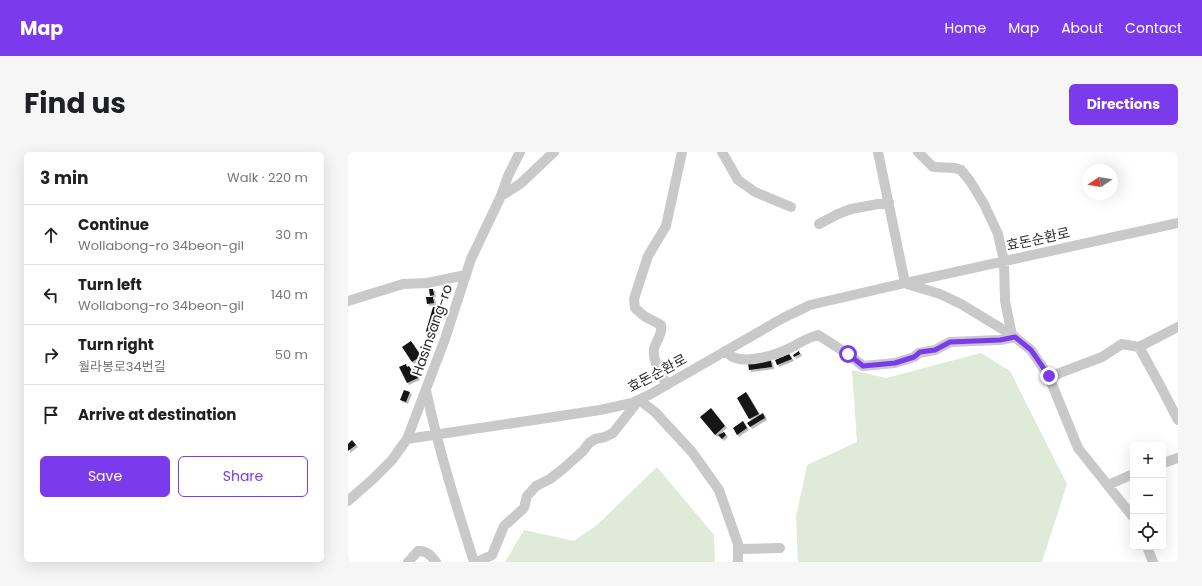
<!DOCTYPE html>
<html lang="en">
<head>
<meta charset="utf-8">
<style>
	:root { --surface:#fff; --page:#f6f6f6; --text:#202124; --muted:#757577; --line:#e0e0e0; --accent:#7c3aed }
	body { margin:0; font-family:Poppins,"Noto Sans KR",sans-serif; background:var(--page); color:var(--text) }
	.controls { position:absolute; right:12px; bottom:12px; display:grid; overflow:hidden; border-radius:6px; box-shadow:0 4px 16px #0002 }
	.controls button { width:36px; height:36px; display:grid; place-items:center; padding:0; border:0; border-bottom:1px solid var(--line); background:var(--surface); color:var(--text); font:20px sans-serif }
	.compass { position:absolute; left:734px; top:12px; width:36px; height:36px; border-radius:50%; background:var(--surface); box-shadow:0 4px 16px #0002; rotate:258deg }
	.stop { position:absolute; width:12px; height:12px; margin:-9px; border:3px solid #7c3aed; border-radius:50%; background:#fff }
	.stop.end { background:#7c3aed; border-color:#fff; box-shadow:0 1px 4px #0008 }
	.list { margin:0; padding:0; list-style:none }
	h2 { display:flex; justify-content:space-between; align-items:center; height:52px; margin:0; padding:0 16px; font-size:17px }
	h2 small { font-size:13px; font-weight:400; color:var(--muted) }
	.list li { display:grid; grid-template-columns:26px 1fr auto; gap:12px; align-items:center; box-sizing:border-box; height:60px; padding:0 16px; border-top:1px solid var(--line) }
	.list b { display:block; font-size:15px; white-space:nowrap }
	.list p { margin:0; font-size:13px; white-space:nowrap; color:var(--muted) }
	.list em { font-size:13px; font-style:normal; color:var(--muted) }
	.actions { display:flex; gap:8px; padding:12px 16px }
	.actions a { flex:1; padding:9px 0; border:1px solid var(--accent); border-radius:6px; text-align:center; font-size:14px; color:var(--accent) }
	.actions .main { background:var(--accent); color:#fff }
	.icon { flex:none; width:22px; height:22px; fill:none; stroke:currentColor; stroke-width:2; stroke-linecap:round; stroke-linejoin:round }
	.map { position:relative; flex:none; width:830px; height:410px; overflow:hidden; border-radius:6px }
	header { display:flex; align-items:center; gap:24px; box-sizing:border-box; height:56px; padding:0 20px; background:var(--accent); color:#fff }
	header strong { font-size:19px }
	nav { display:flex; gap:22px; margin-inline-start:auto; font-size:14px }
	.intro { display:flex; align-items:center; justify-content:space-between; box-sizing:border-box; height:96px; padding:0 24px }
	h1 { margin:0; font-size:28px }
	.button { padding:10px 18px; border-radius:6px; background:var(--accent); color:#fff; font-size:14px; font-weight:700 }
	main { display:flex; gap:24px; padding:0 24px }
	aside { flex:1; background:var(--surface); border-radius:6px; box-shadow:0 4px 16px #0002 }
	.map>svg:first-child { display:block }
	.green { fill:#dfead9 }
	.building { fill:#131313; filter:url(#shadow) }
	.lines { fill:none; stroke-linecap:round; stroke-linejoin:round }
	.minor { stroke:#c9c9c9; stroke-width:10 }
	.route { stroke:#7c3aed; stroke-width:5 }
	.labels { text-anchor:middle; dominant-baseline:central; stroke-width:4; stroke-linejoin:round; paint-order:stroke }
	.street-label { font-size:14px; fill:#2c2c2c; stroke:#fff }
</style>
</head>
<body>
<header>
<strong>Map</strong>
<nav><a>Home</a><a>Map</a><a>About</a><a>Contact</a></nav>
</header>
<div class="intro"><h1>Find us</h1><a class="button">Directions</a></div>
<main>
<aside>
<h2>3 min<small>Walk · 220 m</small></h2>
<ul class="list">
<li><svg class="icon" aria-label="ahead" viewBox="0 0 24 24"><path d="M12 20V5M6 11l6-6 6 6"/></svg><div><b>Continue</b><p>Wollabong-ro 34beon-gil</p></div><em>30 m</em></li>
<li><svg class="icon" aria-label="left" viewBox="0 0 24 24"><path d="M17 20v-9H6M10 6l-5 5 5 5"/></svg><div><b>Turn left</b><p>Wollabong-ro 34beon-gil</p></div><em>140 m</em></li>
<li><svg class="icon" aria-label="right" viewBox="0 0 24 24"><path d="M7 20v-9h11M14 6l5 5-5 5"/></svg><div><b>Turn right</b><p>월라봉로34번길</p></div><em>50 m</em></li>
<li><svg class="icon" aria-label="arrive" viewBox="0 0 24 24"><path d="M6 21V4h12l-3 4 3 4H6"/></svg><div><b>Arrive at destination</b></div></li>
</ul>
<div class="actions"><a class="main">Save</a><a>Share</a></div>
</aside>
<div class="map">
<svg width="830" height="410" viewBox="0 0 830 410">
	<defs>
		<filter id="shadow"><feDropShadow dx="2" dy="2" stdDeviation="0" flood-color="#0004"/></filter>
	</defs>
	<rect width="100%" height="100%" fill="#fff"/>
	<path class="green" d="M633,201L662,219L719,332L694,410H450L448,365L459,313L509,290L504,218L538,226Z
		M309,315L366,383L367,410H157L176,378L226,389L249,373Z"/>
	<path class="building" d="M81,137H85L86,143L82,144Z
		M78,145H85L86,151L79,152Z
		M85,155L94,157L85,185L81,184L78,179Z
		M63,189L73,204L64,210L54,195Z
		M451,199L452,202L446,205L445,203Z
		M441,202L444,207L429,213L427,208Z
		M423,208L424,215L401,218L400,211Z
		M58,212L59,215L61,214L64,219L66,217L70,226L59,231L51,215Z
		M56,238L62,240L58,250L52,248Z
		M398,240L411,262L401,267L389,246Z
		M363,256L377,274L367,283L352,265Z
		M415,261L417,266L402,275L399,271Z
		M395,269L399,276L389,283L385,276Z
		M376,280L378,283L374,287L370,283Z
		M4,288L8,293L0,299V292Z"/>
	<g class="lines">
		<path class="minor" d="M374,0L390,28L407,40L443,55
			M530,0L557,131
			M570,0L585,15L607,16L613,18L622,29L636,52L650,82L656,109L657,149L664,183
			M153,44L172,32L206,0
			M471,72L490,62L503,57L541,50
			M559,132L592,142L613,152L664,183L683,198L701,225L730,296L785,365
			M0,149L55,132L79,131L118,123
			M791,195L813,235L830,268
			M377,199C380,201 382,203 385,205C399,212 428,203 442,196C452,191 458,186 470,183L500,202L515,214L547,211L566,205L571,201L587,198L602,190L652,188L667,185
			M701,225L754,205L774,192L791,195L830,175
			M319,233C314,223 304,210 306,197C308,188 315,182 313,173L296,164L287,156L286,147L300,104L318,74L334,0
			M78,238C90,296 108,353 126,410
			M59,287L252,258L284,251L301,243L435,166L462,153L557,131L830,71
			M815,311L830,306
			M760,333L785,322
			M0,349L25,327L44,308L59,287L97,187L123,107L153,44L160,24L172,0
			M799,395L805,410
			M390,397L432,396
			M60,410L70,399C79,398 83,404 88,410
			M129,410L144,403L156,374L176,356L179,344L188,334L202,327L216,316L235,299L241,291L247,287L257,285L265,281L291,248L307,260L344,300L371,338L390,392V410"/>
	</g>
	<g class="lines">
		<path class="route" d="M500,202L515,214L547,211L566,205L572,200L587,198L602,190L652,188L667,185L683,198L701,224"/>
	</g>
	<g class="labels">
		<g class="street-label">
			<text transform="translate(690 87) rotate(-12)">효돈순환로</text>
			<text transform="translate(84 178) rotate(-71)">Hasinsang-ro</text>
			<text transform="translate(309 221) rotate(-28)">효돈순환로</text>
		</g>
	</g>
</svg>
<div class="controls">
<button>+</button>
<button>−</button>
<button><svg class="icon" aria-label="locate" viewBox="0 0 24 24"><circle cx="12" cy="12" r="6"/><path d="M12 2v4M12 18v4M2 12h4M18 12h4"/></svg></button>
</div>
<svg class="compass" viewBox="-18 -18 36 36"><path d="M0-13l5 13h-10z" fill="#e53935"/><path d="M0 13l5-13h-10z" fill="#757577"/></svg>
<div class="stop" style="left:500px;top:202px"></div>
<div class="stop end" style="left:701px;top:224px"></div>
</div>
</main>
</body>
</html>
